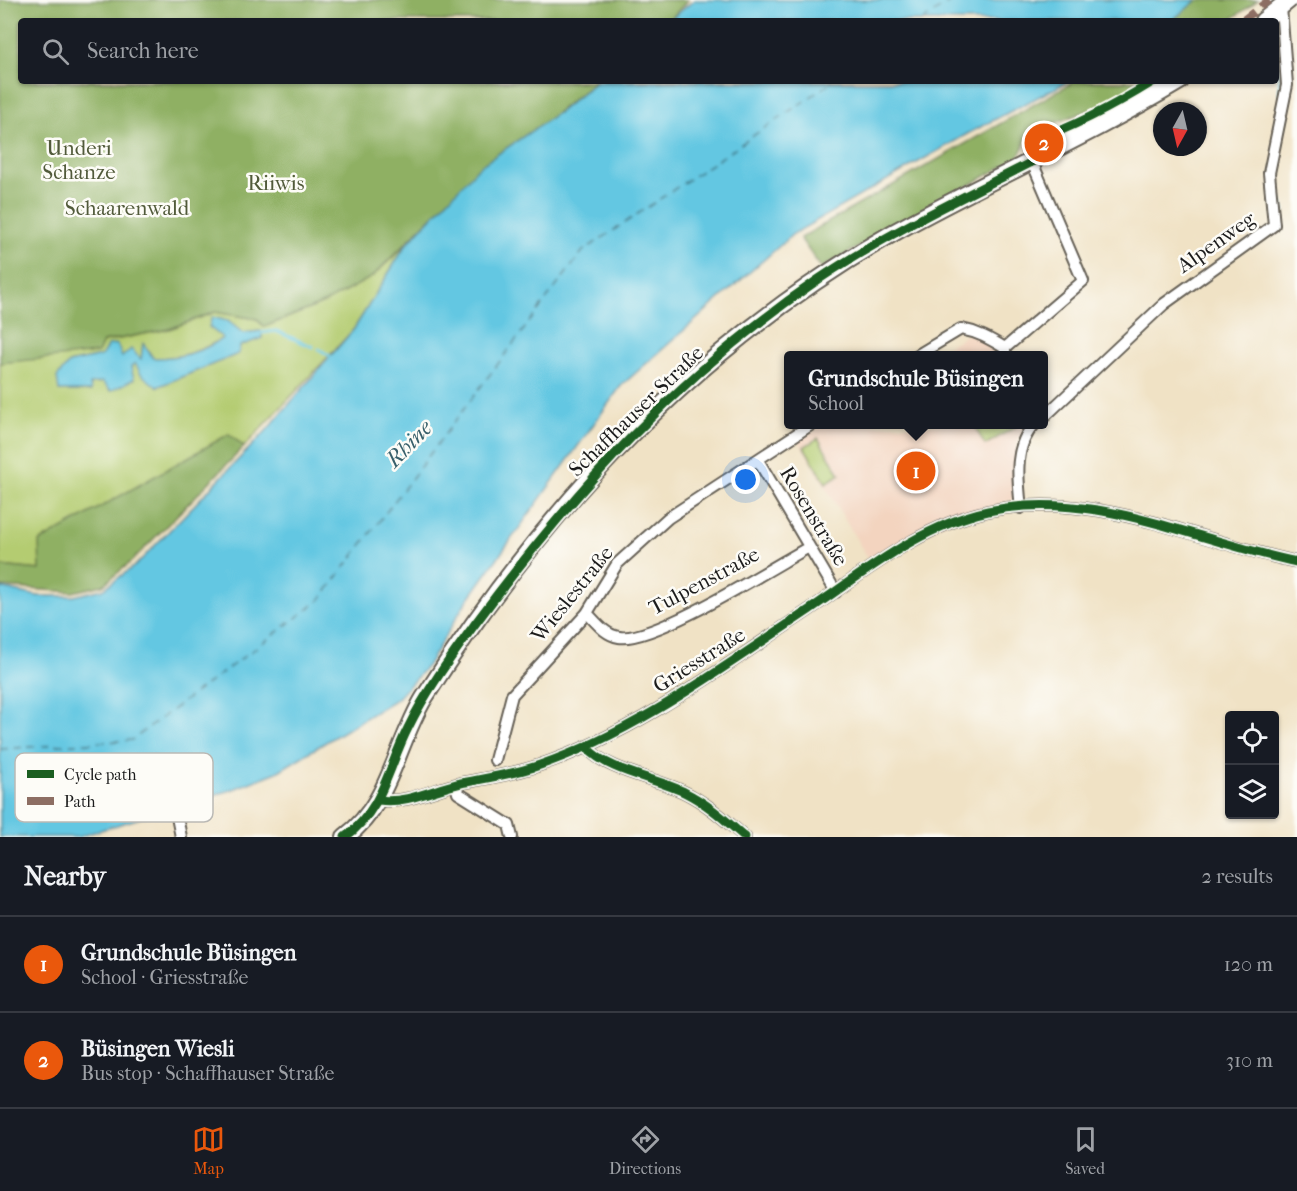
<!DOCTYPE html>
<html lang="en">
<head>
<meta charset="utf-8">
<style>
	:root { --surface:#171b24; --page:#20242c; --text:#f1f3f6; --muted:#9ea1a6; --line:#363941; --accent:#ea580c }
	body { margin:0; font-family:"IM FELL French Canon",serif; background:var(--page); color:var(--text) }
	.controls { position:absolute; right:18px; bottom:18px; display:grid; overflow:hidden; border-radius:6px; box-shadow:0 2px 4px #0004 }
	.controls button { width:54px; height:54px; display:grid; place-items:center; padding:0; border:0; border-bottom:2px solid var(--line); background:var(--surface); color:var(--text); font:30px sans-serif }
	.compass { position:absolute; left:1153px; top:102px; width:54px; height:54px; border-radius:50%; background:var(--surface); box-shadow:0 2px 4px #0004; rotate:188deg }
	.you { position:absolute; left:746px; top:480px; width:21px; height:21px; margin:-15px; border:4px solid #fff; border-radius:50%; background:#1a73e8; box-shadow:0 0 0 9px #1a73e833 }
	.badge { display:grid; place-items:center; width:39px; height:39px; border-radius:50%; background:var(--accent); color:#fff; font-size:20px; font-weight:700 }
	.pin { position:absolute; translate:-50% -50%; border:3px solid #fff; box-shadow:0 2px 6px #0006 }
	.popup { position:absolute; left:784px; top:351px; width:264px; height:78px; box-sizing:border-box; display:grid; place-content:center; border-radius:6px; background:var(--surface); filter:drop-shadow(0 2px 4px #0005); font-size:20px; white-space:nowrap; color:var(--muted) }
	.popup b { font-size:22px; color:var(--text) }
	.popup::after { content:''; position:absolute; left:50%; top:100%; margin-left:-12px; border:12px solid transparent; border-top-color:var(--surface) }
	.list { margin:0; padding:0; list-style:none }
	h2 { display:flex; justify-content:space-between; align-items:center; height:78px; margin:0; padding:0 24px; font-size:26px }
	h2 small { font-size:20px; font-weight:400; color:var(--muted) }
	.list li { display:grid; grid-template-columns:39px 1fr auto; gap:18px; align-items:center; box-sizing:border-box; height:96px; padding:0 24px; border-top:2px solid var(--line) }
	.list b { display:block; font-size:22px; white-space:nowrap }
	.list p { margin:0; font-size:20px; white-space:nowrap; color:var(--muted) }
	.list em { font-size:20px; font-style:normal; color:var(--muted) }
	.icon { flex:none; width:33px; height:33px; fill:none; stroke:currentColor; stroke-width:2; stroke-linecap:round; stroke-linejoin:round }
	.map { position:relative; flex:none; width:1297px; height:837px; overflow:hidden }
	.search { position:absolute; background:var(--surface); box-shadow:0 2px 4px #0004; left:18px; right:18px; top:18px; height:66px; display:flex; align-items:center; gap:15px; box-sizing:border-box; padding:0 21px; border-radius:6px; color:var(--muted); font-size:22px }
	.sheet { height:270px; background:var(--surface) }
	nav { display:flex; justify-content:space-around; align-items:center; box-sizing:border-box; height:84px; border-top:2px solid var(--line); background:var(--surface); font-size:16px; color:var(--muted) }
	nav a { display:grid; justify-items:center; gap:3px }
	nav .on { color:var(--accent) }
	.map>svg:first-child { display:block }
	.built { fill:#f3d4bf }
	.green { fill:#b4cc71; stroke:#687446; stroke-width:1.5; fill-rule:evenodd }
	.forest { fill:#8fb063; stroke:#566640; stroke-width:1.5 }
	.water { fill:#64c7e2; stroke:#40727f; stroke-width:1.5 }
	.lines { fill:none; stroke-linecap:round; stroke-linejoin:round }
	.stream { stroke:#64c7e2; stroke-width:3 }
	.ferry { stroke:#39606b; stroke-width:1.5; stroke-dasharray:8 6; stroke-linecap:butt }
	.minor-casing { stroke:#666157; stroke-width:14 }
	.secondary-casing { stroke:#666157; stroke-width:20 }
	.minor { stroke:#fff; stroke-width:10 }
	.secondary { stroke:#fff; stroke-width:16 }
	.quiet { stroke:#8d6e63; stroke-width:8; stroke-dasharray:15 8; stroke-linecap:butt }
	.cycleway-casing { stroke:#fdfcf7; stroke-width:13 }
	.cycleway { stroke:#1b5e20; stroke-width:9 }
	.labels { text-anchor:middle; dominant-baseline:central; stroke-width:5; stroke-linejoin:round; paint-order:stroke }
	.park-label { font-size:21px; fill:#515a3a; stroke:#fdfcf7 }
	.street-label { font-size:21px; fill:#1c1c1c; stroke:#fdfcf7 }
	.water-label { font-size:22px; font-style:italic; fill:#39606b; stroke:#fdfcf7 }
	.key { fill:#fdfcf7; stroke:#bab9b5; stroke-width:1.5 }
	.key-label { font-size:16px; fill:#1c1c1c }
</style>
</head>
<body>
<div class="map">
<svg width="1297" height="837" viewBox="0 0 1297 837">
	<rect width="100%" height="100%" fill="#fdfcf7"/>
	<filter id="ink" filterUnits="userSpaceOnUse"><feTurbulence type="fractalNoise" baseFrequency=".0167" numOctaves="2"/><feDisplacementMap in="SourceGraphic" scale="12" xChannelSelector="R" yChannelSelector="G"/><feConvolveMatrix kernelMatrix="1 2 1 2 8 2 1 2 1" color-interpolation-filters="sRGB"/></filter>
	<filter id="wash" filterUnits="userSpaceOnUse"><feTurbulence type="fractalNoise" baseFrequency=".008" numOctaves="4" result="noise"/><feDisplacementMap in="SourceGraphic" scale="24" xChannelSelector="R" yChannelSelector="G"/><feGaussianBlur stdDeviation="1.35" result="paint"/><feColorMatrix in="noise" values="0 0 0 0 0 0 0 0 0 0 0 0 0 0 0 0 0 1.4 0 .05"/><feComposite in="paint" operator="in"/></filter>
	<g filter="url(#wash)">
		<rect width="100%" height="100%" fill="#f0e2c5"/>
		<path class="built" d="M969,333L994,347L999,355L933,356Z
			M823,425H1029L1017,442L1014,499L926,530L870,562L798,440Z"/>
		<path class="green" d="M406,245L354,329L244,447L229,434L40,570L0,566V363L169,329L215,312L257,319L264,327L326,302L372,277ZM228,321L242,333L260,331L262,338L239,346L238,354L157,387L135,362L111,391L103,382L90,384V391H59L69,363L101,356L141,359L143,344L153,358C180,358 200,352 223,338Z
			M1016,425L1017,426L985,445L974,425Z
			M818,438L840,474L826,483L804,447Z"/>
		<path class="forest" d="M0,0H688L669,21H21V81H596L549,119L486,162L372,277L326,302L264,327L257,319L215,312L169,329L103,342L98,353L0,363Z
			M1197,0H1258L1229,21H1171Z
			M1075,81H1144L1117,100L1030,132L1018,158L821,268L800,238Z
			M229,434L244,447L132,561L103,585L73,592L0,587V566L40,570L39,542Z"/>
		<path class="water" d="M694,0H1197L1171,21H669Z
			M597,81H1069L969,133L793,234L621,386L464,605L428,665L398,698L277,772L231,790L78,837H0V588L38,596H74L103,589L136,565L266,431L354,329L406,245L479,167L562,110Z
			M212,317L228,321L243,333L261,331L262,338L240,346L238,354L157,387L141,374L135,363L131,367L134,379L111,391L102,382L90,384L91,391H59L57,377L69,363L101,356L108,345L117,344L122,357L131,349L141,359L143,343L153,358C180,358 201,353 223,338L209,327Z"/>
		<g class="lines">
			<path class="stream" d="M1276,25L1280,95
				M1275,167V185L1284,211
				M261,333L276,331L313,347
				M319,349L330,356"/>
			<path class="ferry" d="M922,21L953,0
				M0,749L132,740L320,600L583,251L834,81"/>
		</g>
	</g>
	<g filter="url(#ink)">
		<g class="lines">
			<g class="minor-casing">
				<path id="minor" d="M1005,348L1083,281L1032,162
					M916,356L961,329C978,332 990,339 1005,348V356
					M1044,417L1164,304L1274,225L1269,173L1287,85L1281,7
					M758,460L836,592
					M1021,508C1018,481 1013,445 1035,424
					M587,613C596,622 605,635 619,637C653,643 773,567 809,547
					M586,747C610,773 655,777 686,793C708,804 726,821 745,837
					M495,760L512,695L587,613L617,564L668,518L812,424
					M456,785L458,793L509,825L512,837
					M379,800C407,804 434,789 461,783C487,778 515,774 540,765C635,733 725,666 809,610C865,572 920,526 988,511C1094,488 1195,541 1297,562
					M177,817L181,837"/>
			</g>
			<g class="secondary-casing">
				<path id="secondary" d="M1263,21L1289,0
					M345,837C390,805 396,744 424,698C473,621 530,544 592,476C679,381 781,297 893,233C988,180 1087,137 1180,81"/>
			</g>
			<use href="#minor" class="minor"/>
			<use href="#secondary" class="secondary"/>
			<path class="quiet" d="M1242,21L1269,0"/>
			<g class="cycleway-casing">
				<path id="cycleway" d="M586,747C610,773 655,777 686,793C708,804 726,821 745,837
					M379,800C407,804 434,789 461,783C487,778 515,774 540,765C635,733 725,666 809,610C865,572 920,526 988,511C1094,488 1195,541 1297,562
					M345,837C383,810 388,767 408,728C426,691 451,657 475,624C577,487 677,376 819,279C886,234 960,199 1032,162L1029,143C1074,127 1114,106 1154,81"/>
			</g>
			<use href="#cycleway" class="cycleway"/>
		</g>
	</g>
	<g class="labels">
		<g class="park-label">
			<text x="79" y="148">Underi<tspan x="79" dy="24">Schanze</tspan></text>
			<text x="276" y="183">Riiwis</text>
			<text x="127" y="208">Schaarenwald</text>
		</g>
		<g class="street-label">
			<text transform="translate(1216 242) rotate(-35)">Alpenweg</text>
			<text transform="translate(636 411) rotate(-44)">Schaffhauser Straße</text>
			<text transform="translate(814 516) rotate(59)">Rosenstraße</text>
			<text transform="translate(704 581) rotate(-28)">Tulpenstraße</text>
			<text transform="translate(572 594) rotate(-51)">Wieslestraße</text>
			<text transform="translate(699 660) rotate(-32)">Griesstraße</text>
		</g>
		<g class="water-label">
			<text transform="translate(409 444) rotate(-46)">Rhine</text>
		</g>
	</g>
	<rect x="15" y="753" width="198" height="69" rx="9" class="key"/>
	<rect x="27" y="770" width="27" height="8" fill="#1b5e20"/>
	<rect x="27" y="797" width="27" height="8" fill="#8d6e63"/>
	<g class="key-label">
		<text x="64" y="780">Cycle path</text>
		<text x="64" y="807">Path</text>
	</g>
</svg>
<div class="controls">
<button><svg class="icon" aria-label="locate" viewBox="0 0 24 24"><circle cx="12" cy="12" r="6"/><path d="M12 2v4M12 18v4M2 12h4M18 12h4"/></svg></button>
<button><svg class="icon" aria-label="layers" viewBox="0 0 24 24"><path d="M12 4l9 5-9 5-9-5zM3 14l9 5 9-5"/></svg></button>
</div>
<svg class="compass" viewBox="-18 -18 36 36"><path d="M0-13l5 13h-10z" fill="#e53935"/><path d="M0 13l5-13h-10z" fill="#9ea1a6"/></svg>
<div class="you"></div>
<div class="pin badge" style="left:916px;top:471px">1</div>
<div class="popup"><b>Grundschule Büsingen</b>School</div>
<div class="pin badge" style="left:1044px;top:143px">2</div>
<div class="search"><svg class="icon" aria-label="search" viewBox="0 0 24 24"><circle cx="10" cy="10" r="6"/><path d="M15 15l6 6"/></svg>Search here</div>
</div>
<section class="sheet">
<h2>Nearby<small>2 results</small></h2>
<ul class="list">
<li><span class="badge">1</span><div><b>Grundschule Büsingen</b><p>School · Griesstraße</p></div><em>120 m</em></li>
<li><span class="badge">2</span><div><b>Büsingen Wiesli</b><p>Bus stop · Schaffhauser Straße</p></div><em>310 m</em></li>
</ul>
</section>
<nav>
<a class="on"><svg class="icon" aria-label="map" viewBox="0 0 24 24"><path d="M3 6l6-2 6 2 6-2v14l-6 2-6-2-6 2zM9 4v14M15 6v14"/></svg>Map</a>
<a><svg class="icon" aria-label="directions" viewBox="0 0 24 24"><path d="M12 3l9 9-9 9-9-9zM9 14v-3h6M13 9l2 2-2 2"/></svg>Directions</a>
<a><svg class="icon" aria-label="saved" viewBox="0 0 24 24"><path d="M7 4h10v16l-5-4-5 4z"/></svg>Saved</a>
</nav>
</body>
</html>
